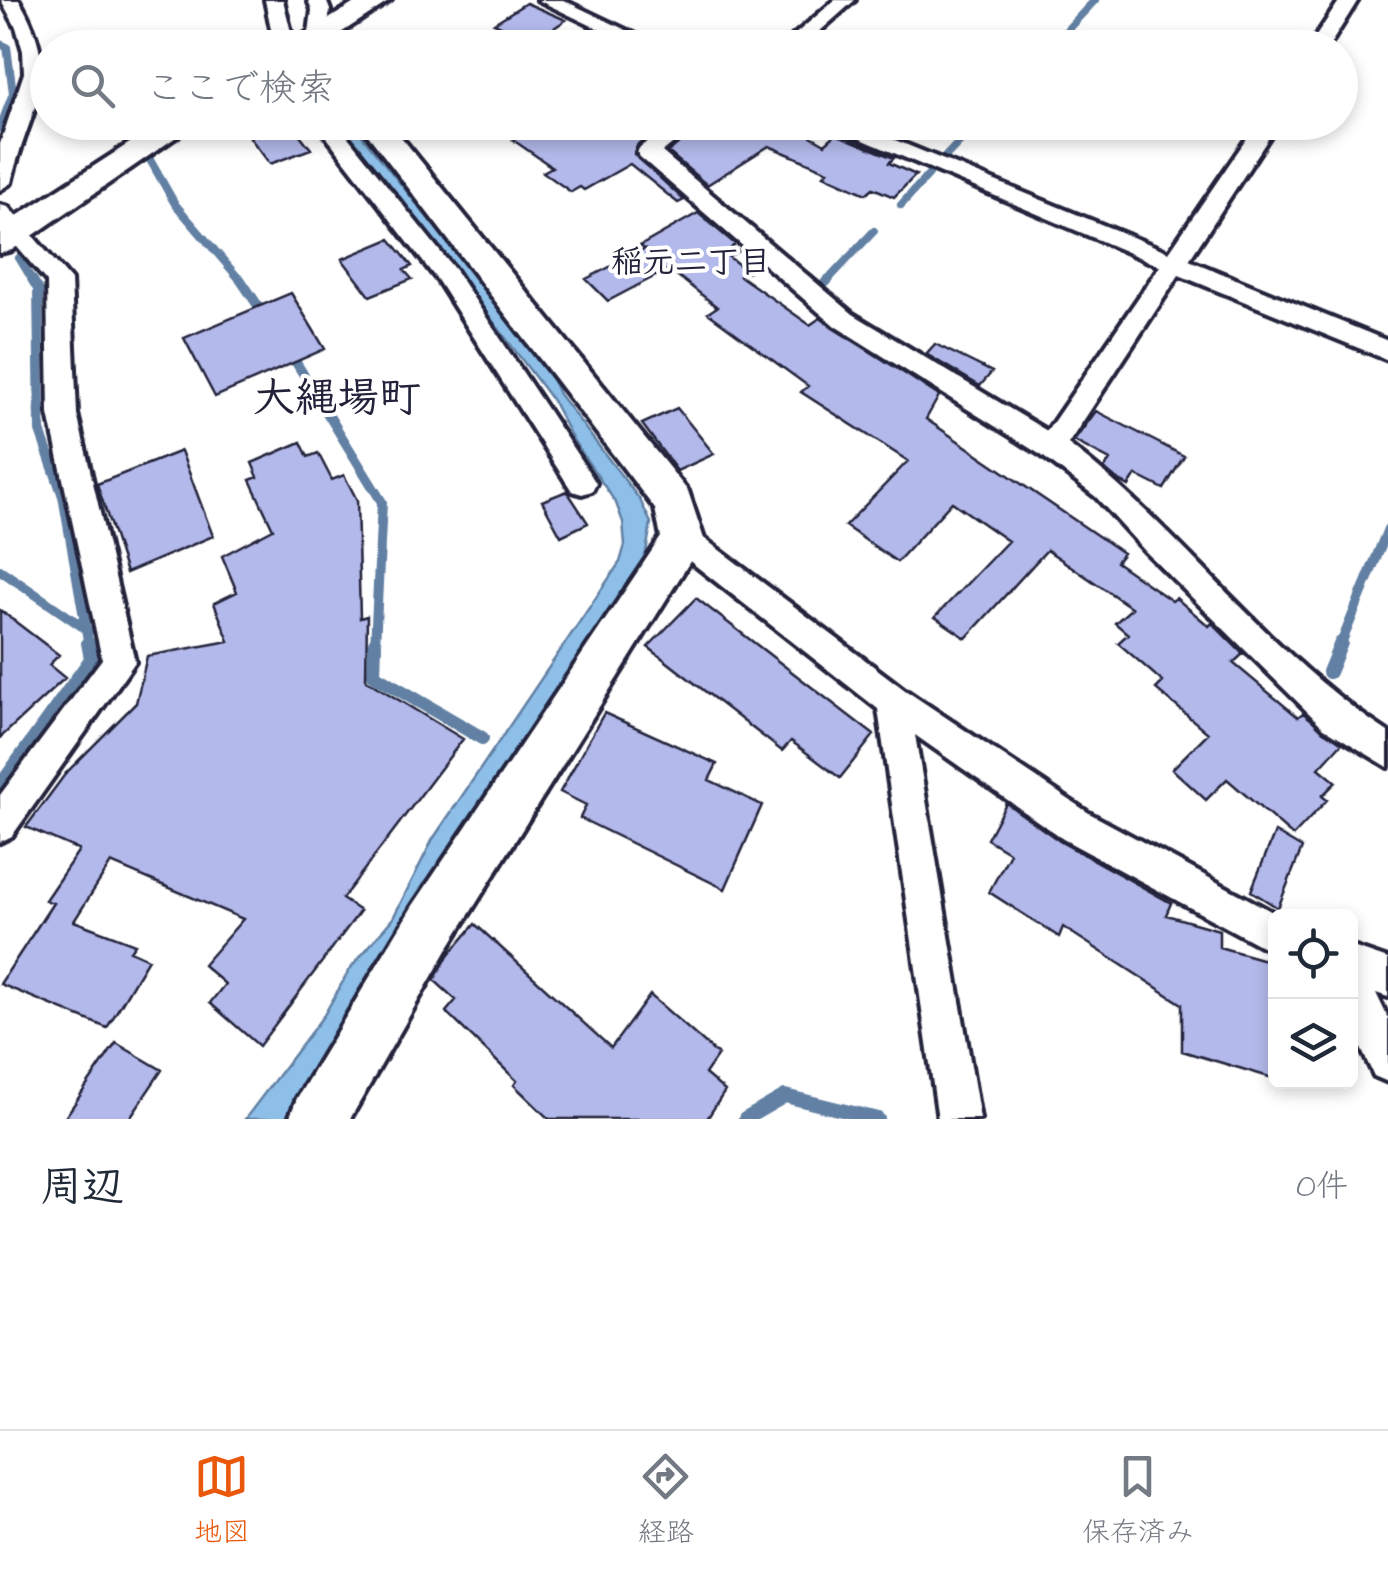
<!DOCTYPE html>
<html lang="ja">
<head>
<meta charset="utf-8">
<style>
	:root { --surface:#fff; --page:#f2f2f3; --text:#1f2937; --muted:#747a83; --line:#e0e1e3; --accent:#ea580c }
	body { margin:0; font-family:"Architects Daughter","Klee One",sans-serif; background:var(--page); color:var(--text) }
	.controls { position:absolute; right:30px; bottom:30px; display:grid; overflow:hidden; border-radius:15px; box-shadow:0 5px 15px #0003 }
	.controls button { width:90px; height:90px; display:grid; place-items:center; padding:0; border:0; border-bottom:2px solid var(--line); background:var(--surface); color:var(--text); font:50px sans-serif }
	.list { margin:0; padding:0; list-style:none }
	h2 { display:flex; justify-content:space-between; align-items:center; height:130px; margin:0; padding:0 40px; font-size:42px }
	h2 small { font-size:32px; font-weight:400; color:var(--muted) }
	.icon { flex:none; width:55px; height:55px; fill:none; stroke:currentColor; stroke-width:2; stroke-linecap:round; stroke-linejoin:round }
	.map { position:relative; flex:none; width:1388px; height:1119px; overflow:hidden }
	.search { position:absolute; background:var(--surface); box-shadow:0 5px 15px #0003; left:30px; right:30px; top:30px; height:110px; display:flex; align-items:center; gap:25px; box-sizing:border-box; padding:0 35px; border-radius:55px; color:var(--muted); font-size:38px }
	.sheet { height:310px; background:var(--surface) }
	nav { display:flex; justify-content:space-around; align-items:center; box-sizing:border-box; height:140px; border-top:2px solid var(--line); background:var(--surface); font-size:28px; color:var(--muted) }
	nav a { display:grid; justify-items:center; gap:5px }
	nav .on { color:var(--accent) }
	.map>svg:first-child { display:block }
	.water { fill:#8dbfe9; stroke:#6280a3; stroke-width:2.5 }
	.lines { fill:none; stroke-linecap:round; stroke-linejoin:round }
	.stream-far2 { stroke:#6280a3; stroke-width:8 }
	.stream-far1 { stroke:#6280a3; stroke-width:10 }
	.stream { stroke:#6280a3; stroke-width:14 }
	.building { fill:#b3b9ea; stroke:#22223b; stroke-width:2.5 }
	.street-casing { stroke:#22223b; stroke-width:8 }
	.secondary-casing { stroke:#22223b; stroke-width:8 }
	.street { fill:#fff; fill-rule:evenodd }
	.secondary { fill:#fff; fill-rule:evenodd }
	.labels { text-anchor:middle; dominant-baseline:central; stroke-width:8; stroke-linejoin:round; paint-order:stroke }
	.far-neighbourhood-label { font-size:32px; font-weight:bold; fill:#22223b; stroke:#fff }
	.quarter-label { font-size:42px; font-weight:bold; fill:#22223b; stroke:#fff }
</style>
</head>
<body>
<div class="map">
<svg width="1388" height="1119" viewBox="0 0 1388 1119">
	<rect width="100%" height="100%" fill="#fff"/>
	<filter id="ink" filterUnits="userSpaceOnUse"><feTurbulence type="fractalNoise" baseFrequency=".01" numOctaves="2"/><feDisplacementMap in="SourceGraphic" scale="20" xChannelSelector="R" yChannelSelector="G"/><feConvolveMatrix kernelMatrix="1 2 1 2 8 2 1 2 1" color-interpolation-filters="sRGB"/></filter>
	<g filter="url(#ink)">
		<path class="water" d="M336,123H352L547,367L559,394L640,500L651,523L644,564L286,1119H245L324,1015L350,969L393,918L433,839L620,562L625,545L623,522L616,503L573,440L552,400L434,242Z"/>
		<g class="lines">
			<path class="stream-far2" d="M0,44L7,47L13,93L0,128
				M77,48L93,44L94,48
				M1050,48L1095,0
				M124,122L135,139
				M945,157L978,122
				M149,158L175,204L241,281
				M901,205L929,174
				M19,258L33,281
				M827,281L874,231"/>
			<path class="stream-far1" d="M32,279L38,289L40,431L63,496L89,646
				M240,279L267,319
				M825,283L829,279
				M289,351L382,502L375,646
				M0,570L89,631
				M1340,646L1388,529"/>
			<path class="stream" d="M375,643L374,675L482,738
				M1329,672L1341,643
				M0,786L91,659L88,643
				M745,1119L785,1096L878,1119"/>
		</g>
		<path class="building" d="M526,3L566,20L534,41L494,23Z
			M283,122H290L311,149L270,164L248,135Z
			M546,122H668L638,144L634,154L684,200L678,203L630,164L584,190L580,187L571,192L543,172L552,167L513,140Z
			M704,122H806L797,128L825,144L836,134L894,158L889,163L916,175L894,197L873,188L866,194L824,175L828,171L769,146L707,185L668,152Z
			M698,213L735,244L732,247L738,251L729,257L748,272L740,276L810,325L820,318L939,396L926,419L1123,553L1116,562L1172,601L1176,598L1209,626L1212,623L1243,654L1233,663L1298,717L1303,713L1342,743L1319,768L1336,782L1322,796L1327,800L1293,836L1227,779L1206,800L1172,769L1208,733L1156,689L1163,682L1118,643L1128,634L1115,623L1132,608L1047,550L966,638L935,617L1008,541L952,502L897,562L845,526L908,461L801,392L808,386L708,313L717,307L669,269L608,301L586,279L645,249L640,246Z
			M390,239L412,266L404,270L412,279L370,296L342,259Z
			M291,293L325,349L215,397L184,338Z
			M935,344L992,372L980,386L926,354Z
			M677,408L714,454L677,471L642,424Z
			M1096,411L1184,456L1164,489L1136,475L1129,486L1116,479L1104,469L1110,460L1074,441Z
			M301,442L308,457L318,453L332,480L344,475L357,500L360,618L367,616L366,680L463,739L342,899L360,911L259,1046L210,1003L225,984L203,965L243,919L111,863L74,921L135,944L130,951L148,959L107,1028L0,984L53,903L45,900L79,850L26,827L66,773L136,703L147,656L229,641L214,603L237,592L222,556L273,529L250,480L258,477L252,463Z
			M181,451L213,536L126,573L97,484Z
			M567,491L588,523L561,536L542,501Z
			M696,598L874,735L840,778L791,741L782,751L648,647Z
			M0,610L59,655L49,665L65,678L0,738Z
			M604,713L717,764L709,780L762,805L725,889L580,818L586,805L560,792Z
			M1006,803L1061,842L1171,903L1166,915L1219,930V947L1276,963V1079L1182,1051V1004L1063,927L1059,937L989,892L1010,853L987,839Z
			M1275,832L1302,848L1278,908L1251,891Z
			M475,924L611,1048L650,995L718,1055L705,1074L725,1091L707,1119H549L514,1085L517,1081L446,1012L456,1000L434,980L448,956Z
			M116,1043L162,1070L129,1119H64Z"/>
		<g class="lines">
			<g class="street-casing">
				<path id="street" d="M1,0H19C65,79 29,105 11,183L0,190V144L24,73L23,51L16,27Z
					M265,0H283L295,48H275Z
					M308,0H326L330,10L326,37L319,39L309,33L312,10Z
					M538,0H563L664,48H638Z
					M835,0H855L801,48H779Z
					M1340,0H1358L1328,48H1308Z
					M315,122H336L455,270L596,483L592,491L582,494L572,491L438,281Z
					M675,122H700L662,152L853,314L1047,431L1160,266L821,122H851L1169,252L1258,122H1279L1189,260L1388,341V360L1179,275L1068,444C1182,530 1267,654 1388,732V767L1324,728L1146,552L1096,497L1041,455L835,326L640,157L637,152L640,147Z
					M0,205L8,207L71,280L77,414L135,662L12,836L0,842V795L102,659L49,414L47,282L0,227Z
					M683,527L693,530L905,690L1089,813L1280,916H1276V954L1063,839L915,735L980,1119H938L878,709L673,548L668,539L673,530Z
					M1350,946L1388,959V997L1376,993L1388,1018V1082L1374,1076L1350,1025Z"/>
			</g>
			<g class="secondary-casing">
				<path id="secondary" d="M359,0H391L318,48H283Z
					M162,122H198L12,250L0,253V227Z
					M358,122H389L688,491L704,539L450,945L350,1119H289L297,1098L412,907L661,537L655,509Z"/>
			</g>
			<use href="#street" class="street"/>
			<use href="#secondary" class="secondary"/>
		</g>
	</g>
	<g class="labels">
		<g class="far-neighbourhood-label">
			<text x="691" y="262">稲元二丁目</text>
		</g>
		<g class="quarter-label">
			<text x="337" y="399">大縄場町</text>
		</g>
	</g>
</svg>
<div class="controls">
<button><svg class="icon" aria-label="locate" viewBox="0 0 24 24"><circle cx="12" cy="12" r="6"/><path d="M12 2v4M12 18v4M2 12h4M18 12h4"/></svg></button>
<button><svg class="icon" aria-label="layers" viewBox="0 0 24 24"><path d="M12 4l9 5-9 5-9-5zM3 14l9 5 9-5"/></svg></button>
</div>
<div class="search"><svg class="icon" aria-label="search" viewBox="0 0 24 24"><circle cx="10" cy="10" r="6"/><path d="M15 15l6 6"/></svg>ここで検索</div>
</div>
<section class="sheet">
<h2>周辺<small>0件</small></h2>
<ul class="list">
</ul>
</section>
<nav>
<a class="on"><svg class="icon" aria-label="map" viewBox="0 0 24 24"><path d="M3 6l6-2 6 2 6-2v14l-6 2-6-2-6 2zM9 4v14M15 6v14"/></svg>地図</a>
<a><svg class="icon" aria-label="directions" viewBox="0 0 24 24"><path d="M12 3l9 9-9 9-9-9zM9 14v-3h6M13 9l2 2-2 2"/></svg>経路</a>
<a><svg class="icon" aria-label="saved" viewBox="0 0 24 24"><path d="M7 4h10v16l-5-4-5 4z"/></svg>保存済み</a>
</nav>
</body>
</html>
